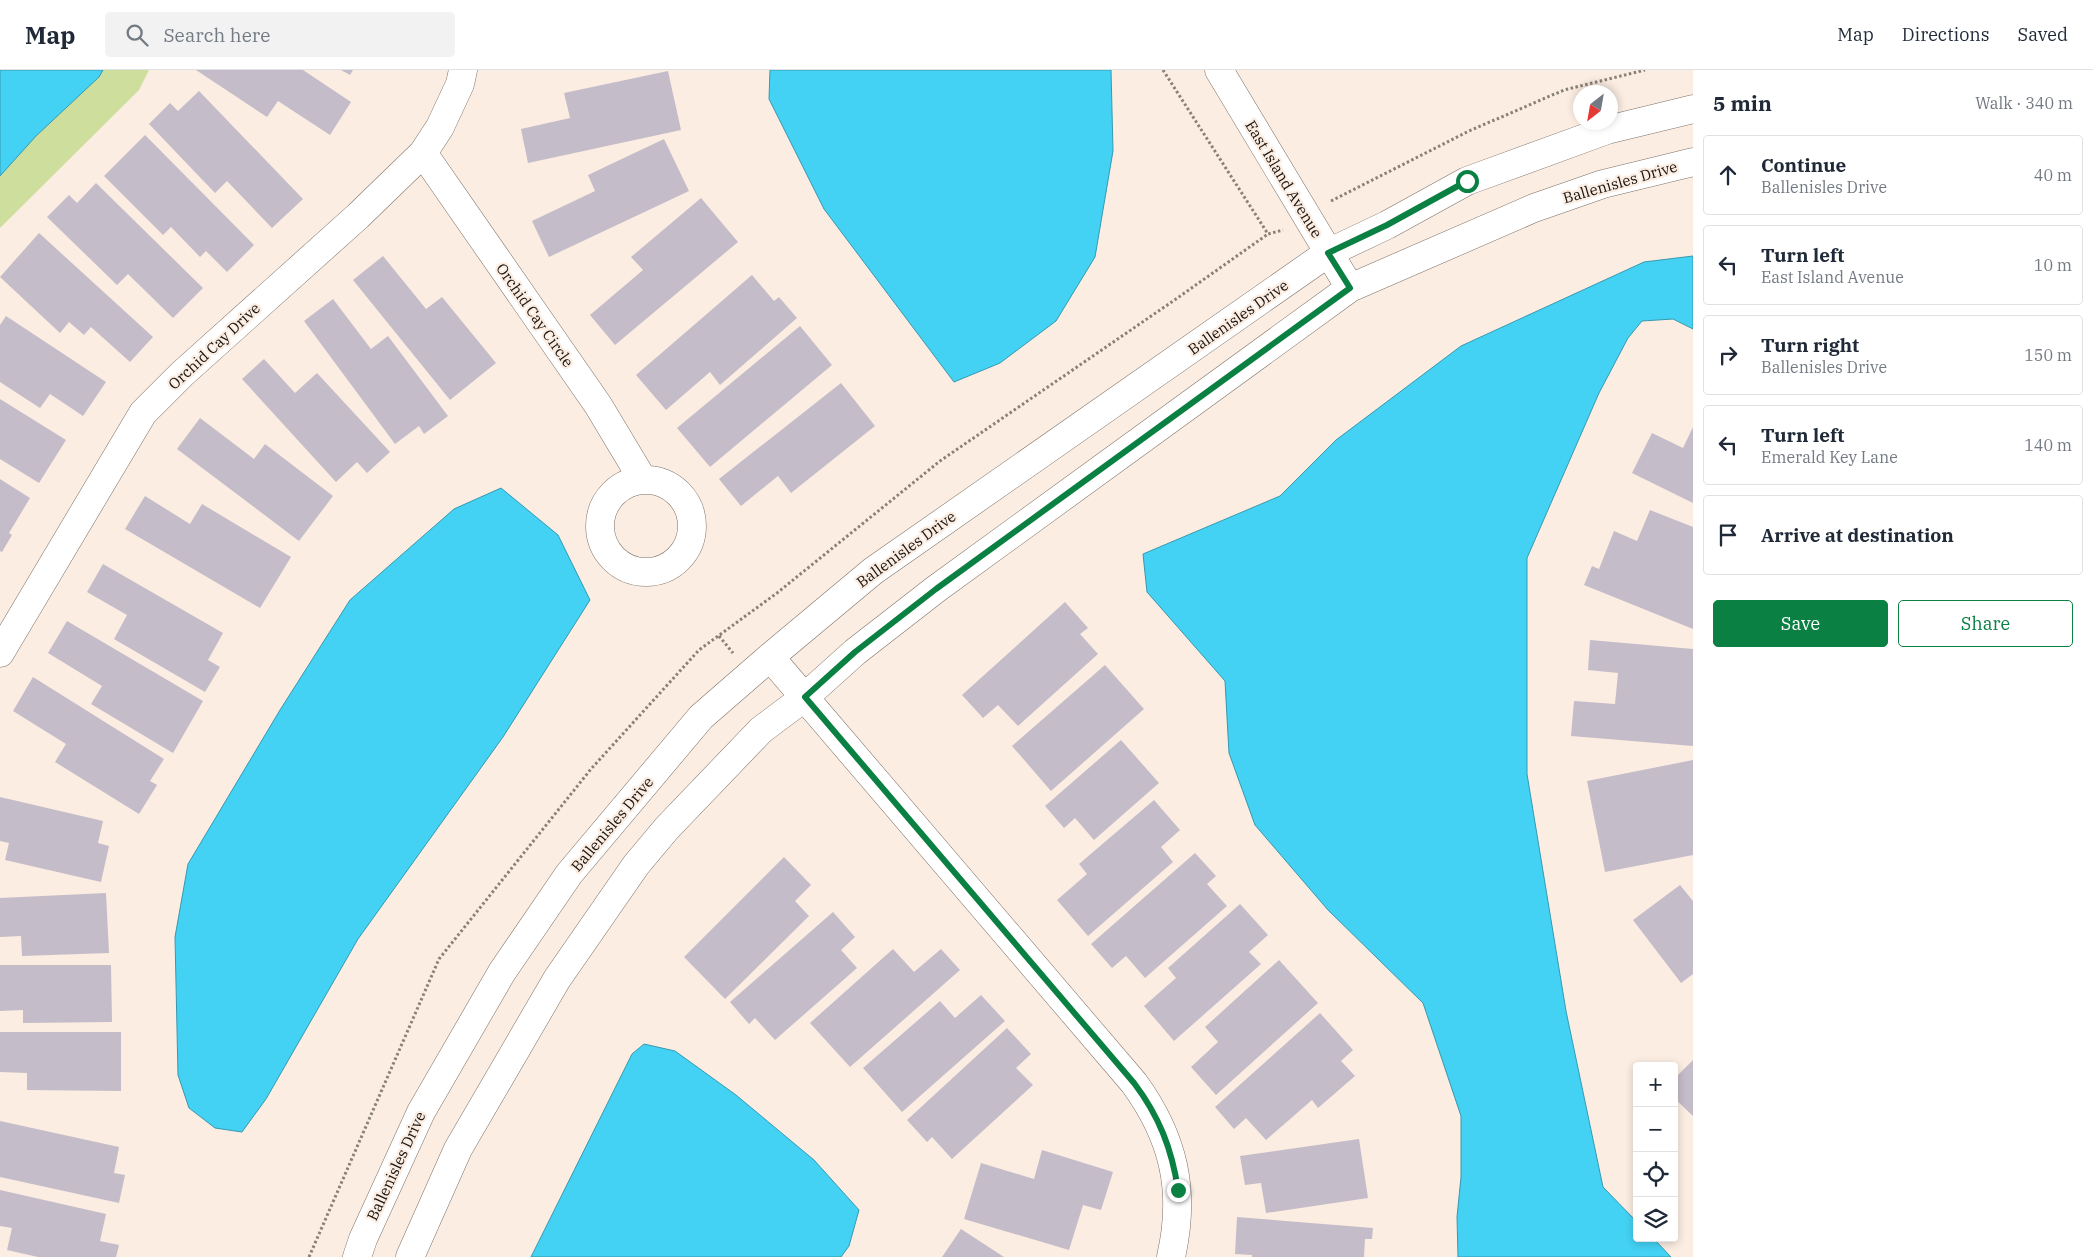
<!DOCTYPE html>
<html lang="en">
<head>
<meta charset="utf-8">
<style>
	:root { --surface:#fff; --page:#f2f2f3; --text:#1f2937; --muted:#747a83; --line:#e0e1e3; --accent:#0b8043 }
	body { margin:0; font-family:"IBM Plex Serif",serif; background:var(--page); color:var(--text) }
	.controls { position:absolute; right:15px; bottom:15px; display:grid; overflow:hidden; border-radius:5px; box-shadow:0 2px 8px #0003 }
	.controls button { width:45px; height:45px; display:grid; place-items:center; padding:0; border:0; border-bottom:1px solid var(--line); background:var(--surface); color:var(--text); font:25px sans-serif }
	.compass { position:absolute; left:1573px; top:15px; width:45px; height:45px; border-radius:50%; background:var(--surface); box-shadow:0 2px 8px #0003; rotate:211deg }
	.stop { position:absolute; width:15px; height:15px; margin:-11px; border:4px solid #0b8043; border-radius:50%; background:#fff }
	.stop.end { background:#0b8043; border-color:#fff; box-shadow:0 1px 5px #0008 }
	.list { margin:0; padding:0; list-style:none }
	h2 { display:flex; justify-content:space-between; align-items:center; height:65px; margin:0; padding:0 20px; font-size:21px }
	h2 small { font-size:16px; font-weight:400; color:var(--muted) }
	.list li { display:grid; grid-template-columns:32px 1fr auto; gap:15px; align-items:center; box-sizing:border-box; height:80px; margin:0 10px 10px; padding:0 10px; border:1px solid var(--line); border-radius:5px }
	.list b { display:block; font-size:19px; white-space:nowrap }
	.list p { margin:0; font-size:16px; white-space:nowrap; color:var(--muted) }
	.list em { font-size:16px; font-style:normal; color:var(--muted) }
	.actions { display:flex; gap:10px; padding:15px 20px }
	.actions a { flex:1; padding:11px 0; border:1px solid var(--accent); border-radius:5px; text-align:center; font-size:18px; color:var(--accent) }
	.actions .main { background:var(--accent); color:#fff }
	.icon { flex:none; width:28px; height:28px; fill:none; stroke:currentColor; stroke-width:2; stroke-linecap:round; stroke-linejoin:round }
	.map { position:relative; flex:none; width:1693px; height:1187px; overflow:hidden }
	header { display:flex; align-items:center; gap:30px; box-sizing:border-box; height:70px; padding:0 25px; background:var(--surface); border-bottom:1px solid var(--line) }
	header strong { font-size:24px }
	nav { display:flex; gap:28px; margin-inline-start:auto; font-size:18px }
	.search { width:350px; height:45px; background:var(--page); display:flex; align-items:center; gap:12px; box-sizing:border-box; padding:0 18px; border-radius:5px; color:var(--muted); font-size:19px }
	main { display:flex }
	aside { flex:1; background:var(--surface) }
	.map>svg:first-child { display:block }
	.green { fill:#cede9d }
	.water { fill:#43d2f4; stroke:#3699af }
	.building { fill:#c5bcc9 }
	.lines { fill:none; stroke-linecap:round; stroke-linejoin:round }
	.minor-casing { stroke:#7d7167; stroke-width:29 }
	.path { stroke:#898078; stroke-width:3; stroke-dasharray:2.5 2.5; stroke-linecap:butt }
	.minor { stroke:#fff; stroke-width:28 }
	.route { stroke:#0b8043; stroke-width:6 }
	.labels { text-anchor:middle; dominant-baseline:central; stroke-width:4.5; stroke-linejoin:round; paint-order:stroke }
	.street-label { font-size:15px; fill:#18130f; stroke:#fbede2 }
</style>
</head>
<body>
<header>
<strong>Map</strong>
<div class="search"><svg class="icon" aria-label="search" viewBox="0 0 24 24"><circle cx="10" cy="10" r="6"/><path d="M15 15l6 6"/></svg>Search here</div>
<nav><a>Map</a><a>Directions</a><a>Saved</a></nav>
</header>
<main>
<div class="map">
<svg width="1693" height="1187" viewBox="0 0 1693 1187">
	<rect width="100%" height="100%" fill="#fbede2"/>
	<path class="green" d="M0,0H149L139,20L0,158Z"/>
	<path class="water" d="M0,0H103L99,7L36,66L0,106Z
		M770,0H1111L1113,81L1095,187L1056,251L1000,293L954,312L824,139L769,29Z
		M1693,186V259L1673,249L1642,251L1628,268L1599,323L1527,488V704L1566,941L1603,1117L1637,1152V1168H1653L1671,1187H1458L1457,1147L1461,1107V1046L1423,933L1328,840L1255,755L1229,683L1225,611L1147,522L1143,484L1280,426L1336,370L1461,276L1644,192Z
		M501,418L558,465L590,530L503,667L358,869L266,1029L242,1062L215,1058L189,1038L178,1005L175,867L188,794L280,640L350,530L454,439Z
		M644,974L675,981L736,1025L814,1090L859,1140L849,1176L841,1187H531L632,984Z"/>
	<path class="building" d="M196,0H303L351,32L330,65L278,31L267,47Z
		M341,0H353L350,5Z
		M668,1L681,60L528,93L521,59L570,48L564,23Z
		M199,21L303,129L272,158L227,111L215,123L149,54L170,33L178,41Z
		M145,65L254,175L227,202L206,181L200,187L171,157L163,165L104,106Z
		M664,69L689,121L549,187L532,151L595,121L588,105Z
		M96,113L203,218L173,248L128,204L117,215L47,147L69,125L77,133Z
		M701,128L738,172L615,275L590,245L643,200L631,187Z
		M39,163L153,267L130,292L91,257L84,265L69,252L60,263L0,207Z
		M383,186L426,239L442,227L496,293L450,330L353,210Z
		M752,205L774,231L779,227L797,248L720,315L710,302L666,340L636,305Z
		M333,229L371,279L388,266L448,346L424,364L419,356L395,374L304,251Z
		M6,246L106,312L83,346L50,324L40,338L0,312V255Z
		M800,256L832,295L710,397L677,358Z
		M264,289L295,323L317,303L390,382L367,403L357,392L336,412L242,309Z
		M841,313L875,356L791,423L778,406L741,436L719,409Z
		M0,329L66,370L39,413L0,389Z
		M200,348L254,389L265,374L333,426L299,471L177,379Z
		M1693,357V433L1632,403L1652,363L1683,378Z
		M0,409L30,428L9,463L12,465L2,482L0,481Z
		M145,426L190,454L202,434L291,487L260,538L125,459Z
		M1650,440L1693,457V559L1584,515L1592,496L1599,499L1614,461L1637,471Z
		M103,494L223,563L208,590L220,597L205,622L114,569L127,545L87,522Z
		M1065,532L1088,558L1080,564L1098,584L1018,656L998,635L983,648L962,625Z
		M67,551L203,631L173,683L91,634L102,616L48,583Z
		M1590,570L1693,579V676L1571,666L1574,631L1615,634L1618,603L1588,600Z
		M1105,595L1144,639L1051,721L1012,676Z
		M33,607L164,689L150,711L157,715L139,744L55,692L66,674L13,641Z
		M1121,670L1159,713L1094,770L1075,748L1064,758L1045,736Z
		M1693,690V785L1605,802L1587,711Z
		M0,727L103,751L98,773L109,776L101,812L5,790L9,773L0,771Z
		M1154,730L1180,760L1161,777L1173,792L1088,866L1057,830L1087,804L1079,794Z
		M1195,783L1216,806L1207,814L1227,836L1145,908L1126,886L1112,898L1091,874Z
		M784,787L811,815L795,831L809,846L725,929L684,887Z
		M1680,815L1693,831V904L1681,913L1633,850Z
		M106,823L109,883L22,886L21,866L0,867V828Z
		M1240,834L1268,865L1249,882L1261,894L1174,971L1144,936L1176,908L1168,898Z
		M833,842L855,867L841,880L857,898L775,970L755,948L749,954L730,932Z
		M893,879L914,902L941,879L960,900L850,997L810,953Z
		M1279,890L1318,933L1216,1025L1191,997L1218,972L1205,957Z
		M0,895H111L112,952L23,953V940L0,941Z
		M981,925L1005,951L902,1042L863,998L940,931L955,948Z
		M1320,943L1353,980L1341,991L1355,1006L1318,1038L1312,1030L1266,1070L1246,1048L1234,1059L1215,1037Z
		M1007,958L1031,984L1016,998L1033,1015L952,1089L932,1067L927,1072L907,1050Z
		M0,962H121V1021L27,1020V1003L0,1002Z
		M1693,990V1046L1674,1028V1009Z
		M0,1051L119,1077L114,1103L125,1105L119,1133L0,1107Z
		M1359,1069L1368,1128L1266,1143L1261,1113L1245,1115L1240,1086Z
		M1042,1080L1113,1102L1101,1140L1083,1135L1069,1180L964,1149L981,1093L1034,1109Z
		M0,1120L106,1144L100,1171L119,1175L116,1187H38L7,1180L12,1158L0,1156Z
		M1237,1147L1373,1158L1372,1169H1365L1364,1187H1252V1185L1235,1184Z
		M961,1159L1004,1187H942Z"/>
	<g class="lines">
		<g class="minor-casing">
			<path id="minor" d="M1219,0L1350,218
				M423,83L598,335L643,410
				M600 456a46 46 0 1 1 92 0a46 46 0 1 1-92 0Z
				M0,583L143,343L182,304L358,146L423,83L440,57L460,14L463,0
				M770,587L1134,1013C1174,1068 1186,1121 1171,1187
				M357,1187L363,1169L421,1042L502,902L569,804L701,647L770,587L873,501L1328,183L1387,155L1467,111L1607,60L1693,39
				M410,1187L458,1079L557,909L636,795L667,758L761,660L805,627L855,582L936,519L1350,218L1534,138L1603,114L1693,92"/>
		</g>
		<path class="path" d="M1163,0L1268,164L1283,160
			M1331,131L1469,61L1564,20L1645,0
			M719,566L733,583
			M309,1187L439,889L591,699L699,580L777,523L940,391L1176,229L1268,164"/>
		<use href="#minor" class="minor"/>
	</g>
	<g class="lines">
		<path class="route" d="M1178,1120C1172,1079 1159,1046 1134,1013L805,627L855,582L936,519L1350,218L1328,183L1387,155L1467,111"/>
	</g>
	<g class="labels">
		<g class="street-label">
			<text transform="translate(1284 109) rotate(59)">East Island Avenue</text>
			<text transform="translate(1620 112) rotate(-16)">Ballenisles Drive</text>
			<text transform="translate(535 245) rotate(55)">Orchid Cay Circle</text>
			<text transform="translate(1238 247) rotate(-35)">Ballenisles Drive</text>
			<text transform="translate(214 276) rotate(-43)">Orchid Cay Drive</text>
			<text transform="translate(906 479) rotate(-36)">Ballenisles Drive</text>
			<text transform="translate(612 754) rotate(-50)">Ballenisles Drive</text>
			<text transform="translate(396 1096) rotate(-65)">Ballenisles Drive</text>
		</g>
	</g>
</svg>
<div class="controls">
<button>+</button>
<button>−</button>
<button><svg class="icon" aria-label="locate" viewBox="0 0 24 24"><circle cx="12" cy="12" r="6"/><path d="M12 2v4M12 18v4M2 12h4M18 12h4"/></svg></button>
<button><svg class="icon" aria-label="layers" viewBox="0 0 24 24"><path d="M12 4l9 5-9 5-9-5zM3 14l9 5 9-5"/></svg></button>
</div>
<svg class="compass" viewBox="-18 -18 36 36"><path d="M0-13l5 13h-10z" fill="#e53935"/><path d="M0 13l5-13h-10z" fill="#747a83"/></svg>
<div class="stop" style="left:1467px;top:111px"></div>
<div class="stop end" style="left:1178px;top:1120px"></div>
</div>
<aside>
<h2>5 min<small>Walk · 340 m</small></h2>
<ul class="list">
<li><svg class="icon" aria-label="ahead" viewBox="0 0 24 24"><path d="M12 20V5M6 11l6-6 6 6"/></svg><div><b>Continue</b><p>Ballenisles Drive</p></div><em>40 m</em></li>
<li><svg class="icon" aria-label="left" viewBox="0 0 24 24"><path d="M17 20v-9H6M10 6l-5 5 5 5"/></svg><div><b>Turn left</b><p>East Island Avenue</p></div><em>10 m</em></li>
<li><svg class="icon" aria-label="right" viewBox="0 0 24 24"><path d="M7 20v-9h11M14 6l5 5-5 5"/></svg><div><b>Turn right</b><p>Ballenisles Drive</p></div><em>150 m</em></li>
<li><svg class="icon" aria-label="left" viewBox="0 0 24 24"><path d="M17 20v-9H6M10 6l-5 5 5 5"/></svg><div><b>Turn left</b><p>Emerald Key Lane</p></div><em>140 m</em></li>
<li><svg class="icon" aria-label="arrive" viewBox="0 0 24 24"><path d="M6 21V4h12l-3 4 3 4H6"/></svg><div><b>Arrive at destination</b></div></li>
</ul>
<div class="actions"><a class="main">Save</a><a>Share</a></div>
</aside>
</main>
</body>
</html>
